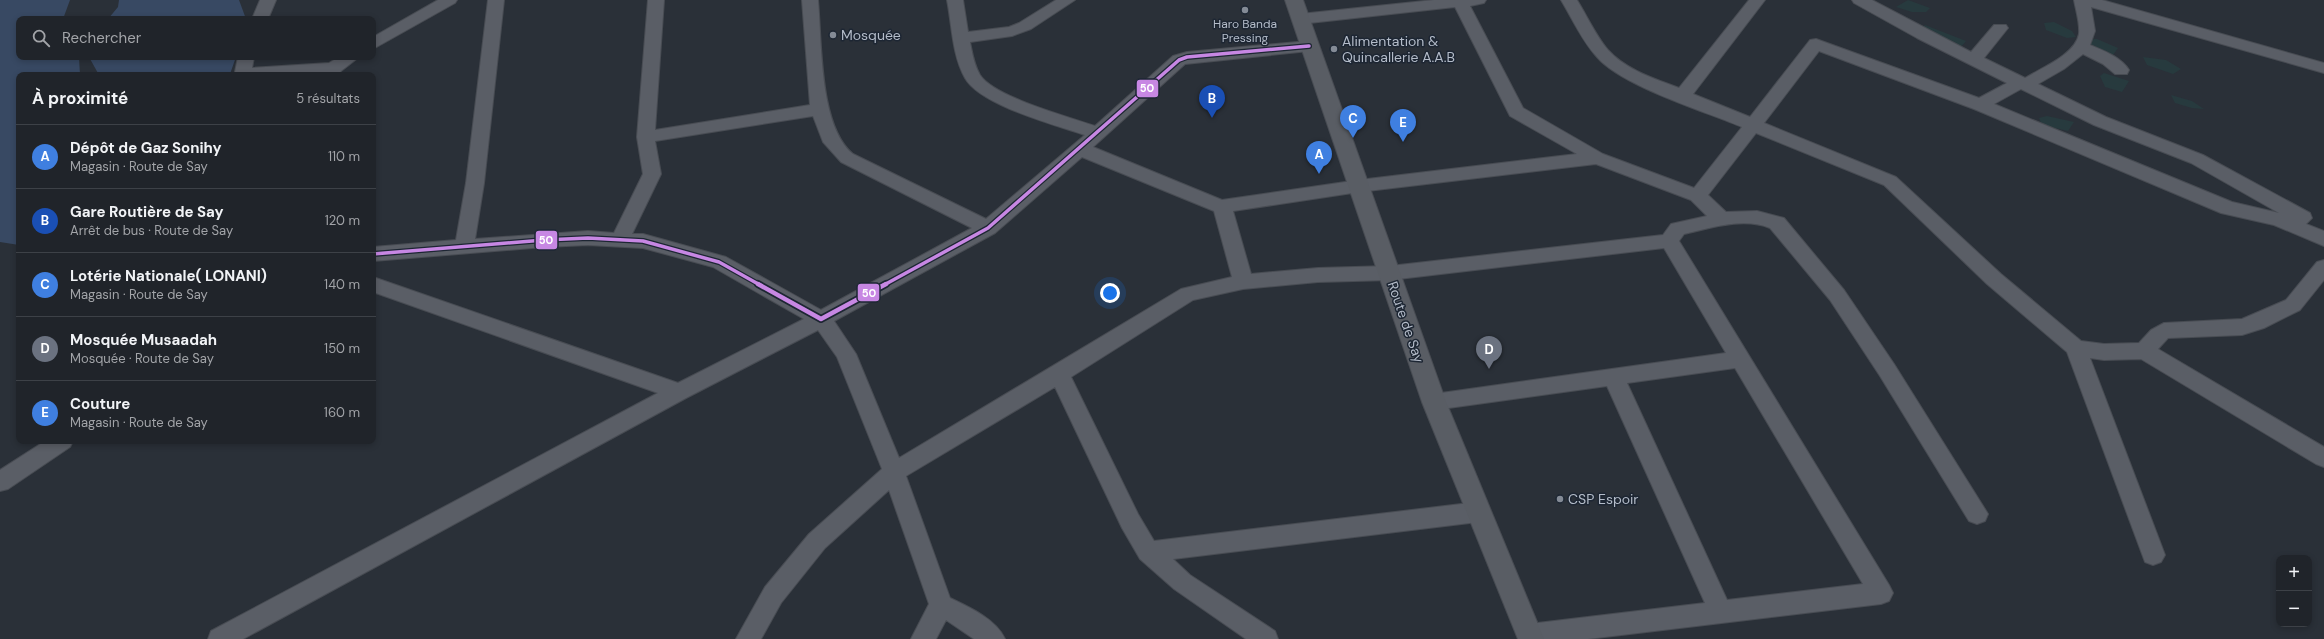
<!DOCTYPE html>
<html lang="fr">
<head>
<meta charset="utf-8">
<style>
	:root { --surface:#20242a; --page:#282c32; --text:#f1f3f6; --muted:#a2a4a8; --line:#3d4147; --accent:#848b96 }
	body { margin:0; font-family:"DM Sans",sans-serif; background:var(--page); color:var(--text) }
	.controls { position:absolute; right:12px; bottom:12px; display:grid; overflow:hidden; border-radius:8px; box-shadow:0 2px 6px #0003 }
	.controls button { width:36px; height:36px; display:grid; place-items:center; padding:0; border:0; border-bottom:1px solid var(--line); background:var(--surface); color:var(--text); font:20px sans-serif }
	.you { position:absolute; left:1110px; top:293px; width:14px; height:14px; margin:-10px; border:3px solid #fff; border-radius:50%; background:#1a73e8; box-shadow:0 0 0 6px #1a73e833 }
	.badge { display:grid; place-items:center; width:26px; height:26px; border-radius:50%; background:var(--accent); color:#fff; font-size:13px; font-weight:700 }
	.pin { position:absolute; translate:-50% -33px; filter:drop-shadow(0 1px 2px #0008) }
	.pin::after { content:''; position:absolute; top:21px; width:14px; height:12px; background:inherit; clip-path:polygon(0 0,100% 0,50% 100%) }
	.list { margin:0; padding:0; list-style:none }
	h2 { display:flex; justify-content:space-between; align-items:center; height:52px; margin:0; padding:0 16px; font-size:17px }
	h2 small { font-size:13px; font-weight:400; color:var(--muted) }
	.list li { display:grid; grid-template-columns:26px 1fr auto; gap:12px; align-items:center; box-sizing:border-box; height:64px; padding:0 16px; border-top:1px solid var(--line) }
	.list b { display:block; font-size:15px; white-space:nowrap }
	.list p { margin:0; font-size:13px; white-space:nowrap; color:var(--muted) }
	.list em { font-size:13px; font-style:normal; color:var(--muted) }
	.icon { flex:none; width:22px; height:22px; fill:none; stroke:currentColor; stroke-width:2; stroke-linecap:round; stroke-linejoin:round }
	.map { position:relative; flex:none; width:2324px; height:639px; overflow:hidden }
	.search { position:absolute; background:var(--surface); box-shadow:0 2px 6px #0003; left:16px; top:16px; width:360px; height:44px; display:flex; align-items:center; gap:10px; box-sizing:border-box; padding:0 14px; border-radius:8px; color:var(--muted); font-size:15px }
	.panel { position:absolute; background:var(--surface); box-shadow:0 2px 6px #0003; left:16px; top:72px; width:360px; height:372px; border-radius:8px }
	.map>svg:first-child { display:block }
	.green { fill:#273a3e }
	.water { fill:#384963 }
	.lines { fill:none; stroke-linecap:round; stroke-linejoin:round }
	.street-casing { stroke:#484c53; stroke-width:2 }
	.secondary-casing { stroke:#484c53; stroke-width:2 }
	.street { fill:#5a5e66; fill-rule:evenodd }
	.secondary { fill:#595d64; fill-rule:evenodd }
	.bus-1-far1-casing { stroke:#1d2633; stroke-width:6 }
	.bus-1-casing { stroke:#1d2633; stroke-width:8 }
	.bus-1-far1 { stroke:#c787e3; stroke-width:3.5 }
	.bus-1 { stroke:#c787e3; stroke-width:4.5 }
	.poi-dot { fill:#848b96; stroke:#1d2633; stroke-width:1.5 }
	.labels { text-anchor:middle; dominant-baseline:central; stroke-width:3; stroke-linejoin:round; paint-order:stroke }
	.far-poi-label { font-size:12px; fill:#b4bcc9; stroke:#1d2633 }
	.poi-label { font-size:14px; fill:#b4bcc9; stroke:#1d2633; text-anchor:start }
	.street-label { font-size:14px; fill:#b4bcc9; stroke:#1d2633 }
	.line-badge { stroke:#1d2633; stroke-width:1.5 }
	.badge-label { font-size:11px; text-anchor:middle; font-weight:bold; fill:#fff }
</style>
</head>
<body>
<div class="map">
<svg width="2324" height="639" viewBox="0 0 2324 639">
	<rect width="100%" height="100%" fill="#2a3038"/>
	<path class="green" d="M1908,0L1930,8L1926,12H1912L1896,7Z
		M2054,22L2072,31L2076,37L2067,38L2046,30L2044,23Z
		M1925,25L1966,41L1961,47L1927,33L1923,27Z
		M2087,39H2097L2118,48L2113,55L2093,49Z
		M2143,57L2166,60L2181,69L2173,74L2147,65Z
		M2104,73L2129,81L2122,92L2105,87L2100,76Z
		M2171,95L2192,101L2204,109L2192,108L2175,103Z
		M2047,116L2074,122L2068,131L2042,125L2039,118Z"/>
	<path class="water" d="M0,0H70L63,19H19V57H79L80,75H19V245L0,242Z
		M119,0H239L246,19H108L118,7Z
		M89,57H236L230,74L227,75H99Z"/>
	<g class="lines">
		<g class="street-casing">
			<path id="street" d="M260,0H276L268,19H252Z
				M438,0H457L455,3L373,49V37Z
				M488,0H504L484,183L475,239L588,231L614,233L643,174L637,137L648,0H664L655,130L810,105L802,0H818C822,43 819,126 853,154L986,219L1085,135C1055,125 980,105 965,78C952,55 952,25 947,0H963L968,32L1009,27L1019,23L1056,0H1075L1031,29L1012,36L970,42C972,52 974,65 980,75C994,97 1069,117 1095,126L1173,56L1187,52L1309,41L1315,42L1317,46L1315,50L1309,51L1185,64L1093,147L1222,200L1359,180L1577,154L1510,116L1455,7L1300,24L1294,22L1292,19L1294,16L1300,14L1434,0H1486L1484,3L1470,6L1523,108L1603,154L1694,188L1742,127C1704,111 1622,86 1597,57C1582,41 1572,18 1561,0H1577C1587,16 1596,36 1608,50C1626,70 1655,79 1679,88L1749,0H1765L1693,94L1750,117L1810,40L1816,39L1979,98L2007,83L1917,38L1854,3L1852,0H1872L1971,52L1994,25H2006L2008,28L1984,58L2025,78C2041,68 2075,55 2079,34C2080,23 2076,11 2074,0H2102L2324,63V73L2091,7L2095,31L2090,45C2104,51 2121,57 2129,70L2127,74H2115L2103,64L2083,54L2064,69L2038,84L2106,117L2203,155L2310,213L2312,218L2306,224L2324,231V246L2274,225L2221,213L1974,109L1819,51L1764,123L1896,177L2001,274L2081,341L2104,344L2139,343L2151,330L2164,323L2242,319L2286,300L2317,262L2324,260V280L2300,310L2264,328L2242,335L2168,338L2158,349L2324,447V467L2316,464L2141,359L2104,360L2090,358L2165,555L2161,562L2153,565L2145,562L2067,352L1987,284L1884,185L1756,133L1708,195L1726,212L1757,211L1784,218L1844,290L1894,364L1988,514L1985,521L1977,524L1969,521L1880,376L1830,300L1770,228C1743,217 1711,228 1684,234L1679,241L1889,585L1893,593L1889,601L1881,604L1588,639H1519L1517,635L1520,627L1529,624L1705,603L1607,386L1434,410L1427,408L1423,402L1427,396L1434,394L1726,353L1664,248L1390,280L1318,282L1243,289L1193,300L1071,377L1138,514L1154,541L1478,502L1486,505L1489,512L1486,519L1478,522L1173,559L1190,575L1275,631L1278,639H1246L1174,589L1140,559L1122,528L1055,387L906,476L950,598C969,607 996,619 1005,639H974L946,620L936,639H911L929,604L889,490L825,548L781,603L761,639H736L765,587L809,534L882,469L837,357L818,330L686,398L243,639H208L211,631L658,393L373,292V277L678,383L804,319L713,267L643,248L588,245L544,247L373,261V247L456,240L466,183ZM2021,89L2094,125L2191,163L2279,213L2232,202L1994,104ZM813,116L823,142L841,162L972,228L821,310L726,257L643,234H632L661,174L655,141ZM1082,157L1214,211L1232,277L1181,289L899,458L856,354L834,321L995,233ZM1596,164L1691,200L1707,216L1671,224L1663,235L1390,266L1318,268L1251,274L1233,211L1359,192ZM1735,368L1863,584L1727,600L1627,383Z
				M238,57H254L252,68L329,63L339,57H359L341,71L339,75H237L235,72Z
				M45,441H73L70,447L8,489L0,491V470Z"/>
		</g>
		<g class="secondary-casing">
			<path id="secondary" d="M1285,0H1303L1446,402L1544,639H1518L1422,402Z"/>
		</g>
		<use href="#street" class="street"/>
		<use href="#secondary" class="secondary"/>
		<g class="bus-1-far1-casing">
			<path id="bus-1-far1" d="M373,254L544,240L588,238L643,241L719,262L760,285
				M884,285L988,228L1179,60L1187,57L1309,46"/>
		</g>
		<g class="bus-1-casing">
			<path id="bus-1" d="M758,284L821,319L886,284"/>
		</g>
		<use href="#bus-1-far1" class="bus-1-far1"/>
		<use href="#bus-1" class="bus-1"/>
	</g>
	<g class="poi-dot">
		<circle cx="1245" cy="10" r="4"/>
		<circle cx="833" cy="35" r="4"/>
		<circle cx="1334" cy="49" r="4"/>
		<circle cx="1560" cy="499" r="4"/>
	</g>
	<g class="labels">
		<g class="far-poi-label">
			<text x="1245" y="24">Haro Banda<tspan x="1245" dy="14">Pressing</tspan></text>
		</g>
		<g class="poi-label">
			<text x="841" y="35">Mosquée</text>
			<text x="1342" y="41">Alimentation &amp;<tspan x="1342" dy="16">Quincallerie A.A.B</tspan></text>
			<text x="1568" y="499">CSP Espoir</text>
		</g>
		<g class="street-label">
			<text transform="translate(1406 322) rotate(71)">Route de Say</text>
		</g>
	</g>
	<g class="line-badge">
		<rect x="1136" y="79" width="23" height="19" rx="4" fill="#c787e3"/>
		<rect x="535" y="230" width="23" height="20" rx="4" fill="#c787e3"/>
		<rect x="857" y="283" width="23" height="19" rx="4" fill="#c787e3"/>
	</g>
	<g class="badge-label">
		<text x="1147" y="92">50</text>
		<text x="546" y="244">50</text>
		<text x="869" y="297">50</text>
	</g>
</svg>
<div class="controls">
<button>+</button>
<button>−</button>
</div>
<div class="you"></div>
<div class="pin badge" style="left:1319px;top:174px;background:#3f7fe0">A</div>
<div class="pin badge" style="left:1212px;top:118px;background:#1a4fb4">B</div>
<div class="pin badge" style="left:1353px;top:138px;background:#3f7fe0">C</div>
<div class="pin badge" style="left:1489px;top:369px;background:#6b7280">D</div>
<div class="pin badge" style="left:1403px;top:142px;background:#3f7fe0">E</div>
<div class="search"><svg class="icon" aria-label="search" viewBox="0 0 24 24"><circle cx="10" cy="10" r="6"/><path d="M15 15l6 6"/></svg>Rechercher</div>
<section class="panel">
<h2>À proximité<small>5 résultats</small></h2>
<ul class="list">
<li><span class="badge" style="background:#3f7fe0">A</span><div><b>Dépôt de Gaz Sonihy</b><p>Magasin · Route de Say</p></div><em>110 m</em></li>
<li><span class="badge" style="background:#1a4fb4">B</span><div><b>Gare Routière de Say</b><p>Arrêt de bus · Route de Say</p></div><em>120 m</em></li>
<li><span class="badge" style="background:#3f7fe0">C</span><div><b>Lotérie Nationale( LONANI)</b><p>Magasin · Route de Say</p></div><em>140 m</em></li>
<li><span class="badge" style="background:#6b7280">D</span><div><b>Mosquée Musaadah</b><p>Mosquée · Route de Say</p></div><em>150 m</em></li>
<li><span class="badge" style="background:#3f7fe0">E</span><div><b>Couture</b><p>Magasin · Route de Say</p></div><em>160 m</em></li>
</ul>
</section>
</div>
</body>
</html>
